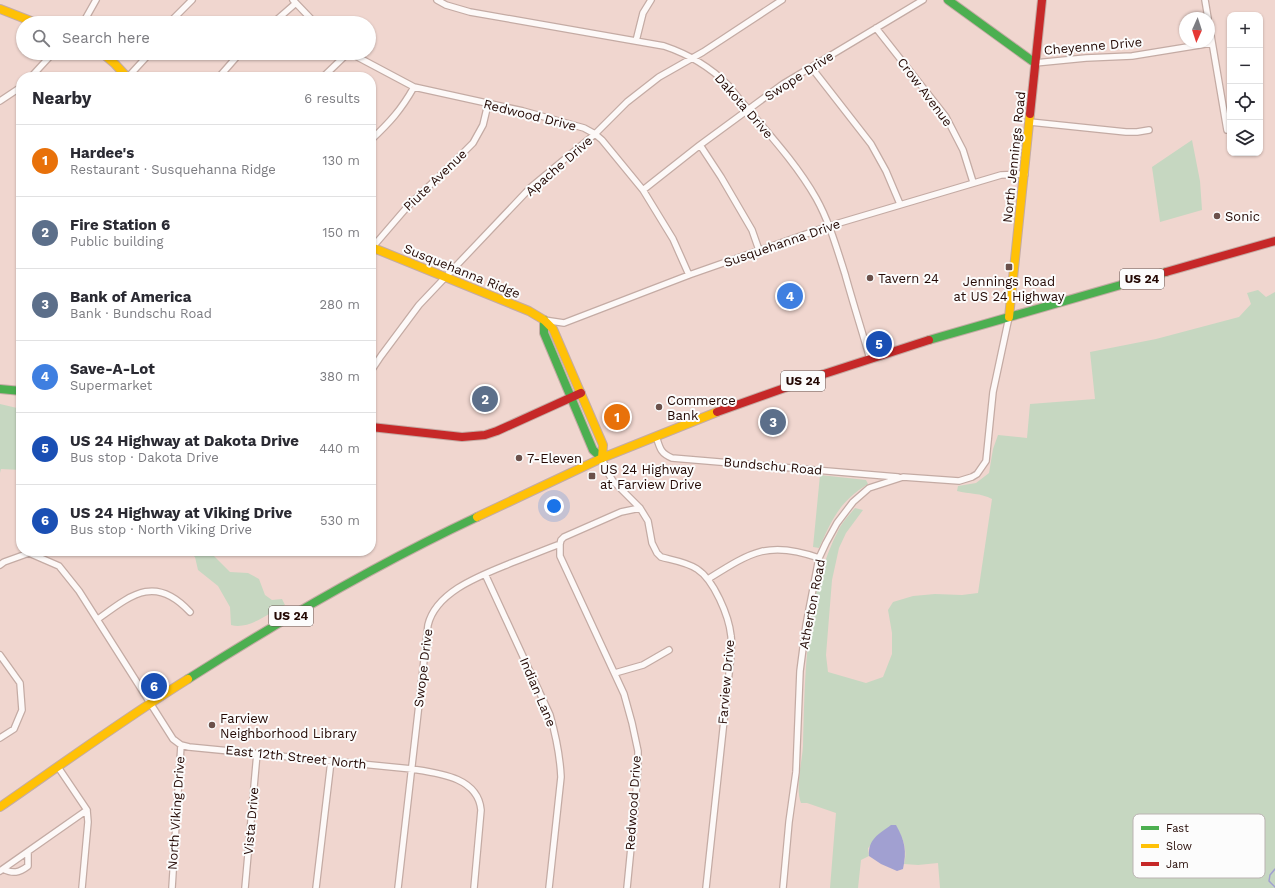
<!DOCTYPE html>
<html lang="en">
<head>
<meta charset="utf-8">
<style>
	:root { --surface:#fff; --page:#f2f2f3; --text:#2b2b33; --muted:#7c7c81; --line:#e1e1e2; --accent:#0f766e }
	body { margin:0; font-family:"Work Sans",sans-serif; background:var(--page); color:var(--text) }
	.controls { position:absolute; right:12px; top:12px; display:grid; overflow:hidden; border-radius:8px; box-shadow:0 1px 3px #0004 }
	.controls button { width:36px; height:36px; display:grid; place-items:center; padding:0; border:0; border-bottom:1px solid var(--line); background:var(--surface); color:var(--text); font:20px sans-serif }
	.compass { position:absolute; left:1179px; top:12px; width:36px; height:36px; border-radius:50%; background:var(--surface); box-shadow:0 1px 3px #0004; rotate:183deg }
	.you { position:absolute; left:554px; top:506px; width:14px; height:14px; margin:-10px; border:3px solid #fff; border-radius:50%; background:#1a73e8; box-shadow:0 0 0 6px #1a73e833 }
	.badge { display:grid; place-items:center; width:26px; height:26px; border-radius:50%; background:var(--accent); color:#fff; font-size:13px; font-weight:700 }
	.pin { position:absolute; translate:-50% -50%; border:2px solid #fff; box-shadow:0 1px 4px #0006 }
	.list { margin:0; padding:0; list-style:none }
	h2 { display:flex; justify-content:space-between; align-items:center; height:52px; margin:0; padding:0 16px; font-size:17px }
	h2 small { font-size:13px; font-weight:400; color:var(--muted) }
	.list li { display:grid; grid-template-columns:26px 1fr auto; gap:12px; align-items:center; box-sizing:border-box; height:72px; padding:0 16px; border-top:1px solid var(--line) }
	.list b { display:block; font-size:15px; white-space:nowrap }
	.list p { margin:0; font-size:13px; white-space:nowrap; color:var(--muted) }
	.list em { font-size:13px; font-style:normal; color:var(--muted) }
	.icon { flex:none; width:22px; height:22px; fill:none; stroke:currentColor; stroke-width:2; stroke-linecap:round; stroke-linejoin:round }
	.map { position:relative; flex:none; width:1275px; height:888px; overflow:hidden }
	.search { position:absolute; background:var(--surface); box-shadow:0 1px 3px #0004; left:16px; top:16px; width:360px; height:44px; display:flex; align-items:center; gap:10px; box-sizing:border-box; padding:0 14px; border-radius:22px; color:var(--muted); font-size:15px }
	.panel { position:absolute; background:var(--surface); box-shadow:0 1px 3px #0004; left:16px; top:72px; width:360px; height:484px; border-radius:16px }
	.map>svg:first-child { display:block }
	.green { fill:#c6d7c1 }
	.water { fill:#a1a0d1 }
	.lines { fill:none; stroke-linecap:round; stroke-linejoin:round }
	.stream { stroke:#a1a0d1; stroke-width:1.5 }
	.street-casing { stroke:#c4aba4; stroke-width:8 }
	.fast-casing { stroke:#c4aba4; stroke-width:10 }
	.slow-casing { stroke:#c4aba4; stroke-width:10 }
	.jam-casing { stroke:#c4aba4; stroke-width:10 }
	.street { stroke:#fdf9f8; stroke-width:5.5 }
	.fast { stroke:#4caf50; stroke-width:8 }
	.slow { stroke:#ffc107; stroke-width:8 }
	.jam { stroke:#c62828; stroke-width:8 }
	.poi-dot { fill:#6b514b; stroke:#fcfcfc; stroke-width:1.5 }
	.labels { text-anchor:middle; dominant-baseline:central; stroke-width:4; stroke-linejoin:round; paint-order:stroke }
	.shield { fill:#fcfcfc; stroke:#65524e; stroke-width:1 }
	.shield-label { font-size:12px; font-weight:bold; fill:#240904 }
	.street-label { font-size:13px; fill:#240904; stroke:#fcfcfc }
	.poi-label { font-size:13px; fill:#240904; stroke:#fcfcfc; text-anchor:start }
	.key { fill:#fcfcfc; stroke:#bbb3b2; stroke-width:1 }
	.key-label { font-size:11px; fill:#240904 }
</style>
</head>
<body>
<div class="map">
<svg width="1275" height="888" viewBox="0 0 1275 888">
	<rect width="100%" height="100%" fill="#f0d6cf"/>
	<path class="green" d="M1192,140L1200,181L1202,210L1160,222L1152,167Z
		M1258,290L1266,297L1275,292V888H940L938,863L918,865L904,864C908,849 903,838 895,825L891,826L868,848L869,856L861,860L858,888H830L836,813L807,803H801C795,788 802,763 803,746C805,675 805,594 839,529C843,521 850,514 855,508L863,510L846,533L839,548L832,580L826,655L828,672L866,683L883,677L892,654V633L888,610L893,602L913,596L935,594L962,595L978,593L992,499C981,493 969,494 957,491L958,486L976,483L989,473L993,449L998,435L1027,438L1030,404L1095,399L1090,352L1156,339L1239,317L1251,304L1247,293Z
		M0,404L17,408L21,411V470L1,469L0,473Z
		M820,475L866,480L868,484C839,502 833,518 819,548L813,547Z
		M103,551H144L138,556L110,554Z
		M188,551H209L230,572L248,573L259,579L265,595L272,600L282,599L285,605C269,613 249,630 231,625L230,607L218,586L198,570L195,557Z"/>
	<path class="water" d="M891,825H896C905,841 907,851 903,869L897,871L881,864L869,856C868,839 879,834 891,825Z"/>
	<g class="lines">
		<path class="stream" d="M1275,869L1270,875L1269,881L1275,887"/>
		<g class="street-casing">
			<path id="street" d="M293,0L315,23
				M437,0L446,5L470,12L664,46C688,54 710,67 728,85C757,122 792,156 816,198C829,221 837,249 845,274C853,303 862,331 870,359
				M1205,0L1208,18
				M83,23L96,0
				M169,23L192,0
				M273,23L296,3
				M1209,24L1227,130
				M876,28L946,117L963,150L973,182
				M636,41L643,13L651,0
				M350,53L414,87L523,111L584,128L595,134L602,140L643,190L673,239L689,275
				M1035,63L1086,58L1132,56L1212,43
				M811,67L871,144L886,171L900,204
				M31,77L53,53
				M128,77L150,53
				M219,77L240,53
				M323,77L348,53
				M0,101L21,87
				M1030,122L1126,132H1137L1149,130
				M371,140C390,122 401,110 414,87
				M700,145L721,177L752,230L759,250
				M643,190L700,145L783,84L923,0
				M371,249L408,206L446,170L473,143L483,125L488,104
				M544,320L564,323L689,275L829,226L1001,175L1025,174
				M371,371L381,356L419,305L531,187L595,134L627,102L659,77L703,52L782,0
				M656,436C660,448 660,453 672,458L898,477
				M602,458L608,473L613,481L640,508L648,521L652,543L657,553L661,557C672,560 687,562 697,569C714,580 729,616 731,636C732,642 731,649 731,655L706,888
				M560,544V556L624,694L632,723L638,751V766L635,807L627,888
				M0,565L4,562L29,553L59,566L79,591L173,739L181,745L189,747L412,769C438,773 478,777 481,810L474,888
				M485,574L550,715C556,736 560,756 561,777L549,888
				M708,579C751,552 769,540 819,558
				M98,619C131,595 155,574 190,612
				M0,655L20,683L22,710L14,729L0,738
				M615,673L643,665L669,650
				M58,767L87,810L88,822L82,888
				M3,869C13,874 19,873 28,866V852
				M0,871L87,810
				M172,888L181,745
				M245,888L257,753
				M316,888L331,761
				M398,888L428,625C436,591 482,575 511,563C527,557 544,550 560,544L561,540L564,537L621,512L640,508
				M783,888L789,822L796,772L800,671L806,625L819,558L826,543L837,523L853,502L869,488L903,477L959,481L972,477L977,474L986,461L993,392L1009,317"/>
		</g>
		<g class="fast-casing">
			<path id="fast" d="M948,0L1035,63
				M544,320V333L593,450L602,458
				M929,340L1166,272
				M0,389L21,391
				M188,679C281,620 377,564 477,517"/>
		</g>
		<g class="slow-casing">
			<path id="slow" d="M0,9L36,23
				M102,53L115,64L127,77
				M371,247L529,311L544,320L553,329L603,445L602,458
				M1009,317L1030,114
				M477,517L602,458L717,412
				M0,807C62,764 124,719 188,679"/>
		</g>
		<g class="jam-casing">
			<path id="jam" d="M1030,114L1042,0
				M1166,272L1275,241
				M717,412L824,374L929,340
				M371,427L462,437L485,435L497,431L581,393"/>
		</g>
		<use href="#street" class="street"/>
		<use href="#fast" class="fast"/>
		<use href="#slow" class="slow"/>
		<use href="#jam" class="jam"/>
	</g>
	<g class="poi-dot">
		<circle cx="1217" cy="216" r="4"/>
		<rect x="1005" y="263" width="8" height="8" rx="2"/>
		<circle cx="870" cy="278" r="4"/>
		<circle cx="659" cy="407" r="4"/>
		<circle cx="519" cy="458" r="4"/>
		<rect x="588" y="472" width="8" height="8" rx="2"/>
		<circle cx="212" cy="725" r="4"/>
	</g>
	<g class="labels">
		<g class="shield">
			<rect x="1120" y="269" width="44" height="20" rx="3"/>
			<rect x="781" y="371" width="44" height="20" rx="3"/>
			<rect x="269" y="606" width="44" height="20" rx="3"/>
		</g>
		<g class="shield-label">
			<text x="1142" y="279">US 24</text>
			<text x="803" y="381">US 24</text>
			<text x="291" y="616">US 24</text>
		</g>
		<g class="street-label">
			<text transform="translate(1093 46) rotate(-5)">Cheyenne Drive</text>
			<text transform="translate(799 76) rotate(-33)">Swope Drive</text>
			<text transform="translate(925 92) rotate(53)">Crow Avenue</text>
			<text transform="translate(744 106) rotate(49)">Dakota Drive</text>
			<text transform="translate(530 115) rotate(14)">Redwood Drive</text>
			<text transform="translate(1014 157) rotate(-84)">North Jennings Road</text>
			<text transform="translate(559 166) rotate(-41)">Apache Drive</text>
			<text transform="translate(435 180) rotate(-44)">Piute Avenue</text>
			<text transform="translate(782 243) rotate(-19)">Susquehanna Drive</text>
			<text transform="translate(462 271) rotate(22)">Susquehanna Ridge</text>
			<text transform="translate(773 466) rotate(5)">Bundschu Road</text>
			<text transform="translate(812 604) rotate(-79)">Atherton Road</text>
			<text transform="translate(423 668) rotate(-83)">Swope Drive</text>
			<text transform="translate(726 682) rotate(-85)">Farview Drive</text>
			<text transform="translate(538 692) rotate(67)">Indian Lane</text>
			<text transform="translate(296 757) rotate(6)">East 12th Street North</text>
			<text transform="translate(633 803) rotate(-86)">Redwood Drive</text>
			<text transform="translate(176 813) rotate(-86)">North Viking Drive</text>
			<text transform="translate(251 821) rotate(-85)">Vista Drive</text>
		</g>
		<g class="poi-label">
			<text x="1225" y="216">Sonic</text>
			<text x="878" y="278">Tavern 24</text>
			<text x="1009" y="281" text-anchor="middle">Jennings Road<tspan x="1009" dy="15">at US 24 Highway</tspan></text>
			<text x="667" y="400">Commerce<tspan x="667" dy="15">Bank</tspan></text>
			<text x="527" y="458">7-Eleven</text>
			<text x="600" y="469">US 24 Highway<tspan x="600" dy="15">at Farview Drive</tspan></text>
			<text x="220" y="718">Farview<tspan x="220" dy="15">Neighborhood Library</tspan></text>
		</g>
	</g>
	<rect x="1133" y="814" width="132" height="64" rx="6" class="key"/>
	<rect x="1141" y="826" width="18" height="4" fill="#4caf50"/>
	<rect x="1141" y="844" width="18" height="4" fill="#ffc107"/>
	<rect x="1141" y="862" width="18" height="4" fill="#c62828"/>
	<g class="key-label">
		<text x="1166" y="832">Fast</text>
		<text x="1166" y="850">Slow</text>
		<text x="1166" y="868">Jam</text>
	</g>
</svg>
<div class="controls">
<button>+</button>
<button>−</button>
<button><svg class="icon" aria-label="locate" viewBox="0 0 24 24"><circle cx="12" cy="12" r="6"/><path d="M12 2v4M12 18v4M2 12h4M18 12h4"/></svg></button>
<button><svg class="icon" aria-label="layers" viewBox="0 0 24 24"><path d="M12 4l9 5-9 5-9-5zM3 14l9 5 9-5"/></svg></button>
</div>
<svg class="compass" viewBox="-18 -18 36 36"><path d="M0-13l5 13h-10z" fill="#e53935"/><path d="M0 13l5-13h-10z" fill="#7c7c81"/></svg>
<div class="you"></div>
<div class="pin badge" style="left:617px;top:417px;background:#e8710a">1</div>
<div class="pin badge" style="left:485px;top:399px;background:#5c6f8a">2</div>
<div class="pin badge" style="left:773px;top:422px;background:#5c6f8a">3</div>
<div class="pin badge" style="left:790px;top:296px;background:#3f7fe0">4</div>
<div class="pin badge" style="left:879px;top:344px;background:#1a4fb4">5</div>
<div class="pin badge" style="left:154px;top:686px;background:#1a4fb4">6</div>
<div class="search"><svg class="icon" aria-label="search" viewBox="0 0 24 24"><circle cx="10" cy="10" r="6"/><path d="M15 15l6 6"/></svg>Search here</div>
<section class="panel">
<h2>Nearby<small>6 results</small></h2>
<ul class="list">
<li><span class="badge" style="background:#e8710a">1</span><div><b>Hardee's</b><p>Restaurant · Susquehanna Ridge</p></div><em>130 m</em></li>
<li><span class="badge" style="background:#5c6f8a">2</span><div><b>Fire Station 6</b><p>Public building</p></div><em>150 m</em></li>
<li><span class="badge" style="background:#5c6f8a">3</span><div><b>Bank of America</b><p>Bank · Bundschu Road</p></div><em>280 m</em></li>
<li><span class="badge" style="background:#3f7fe0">4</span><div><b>Save-A-Lot</b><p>Supermarket</p></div><em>380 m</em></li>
<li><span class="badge" style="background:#1a4fb4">5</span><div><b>US 24 Highway at Dakota Drive</b><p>Bus stop · Dakota Drive</p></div><em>440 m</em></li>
<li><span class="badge" style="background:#1a4fb4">6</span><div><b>US 24 Highway at Viking Drive</b><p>Bus stop · North Viking Drive</p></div><em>530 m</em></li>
</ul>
</section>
</div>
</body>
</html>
